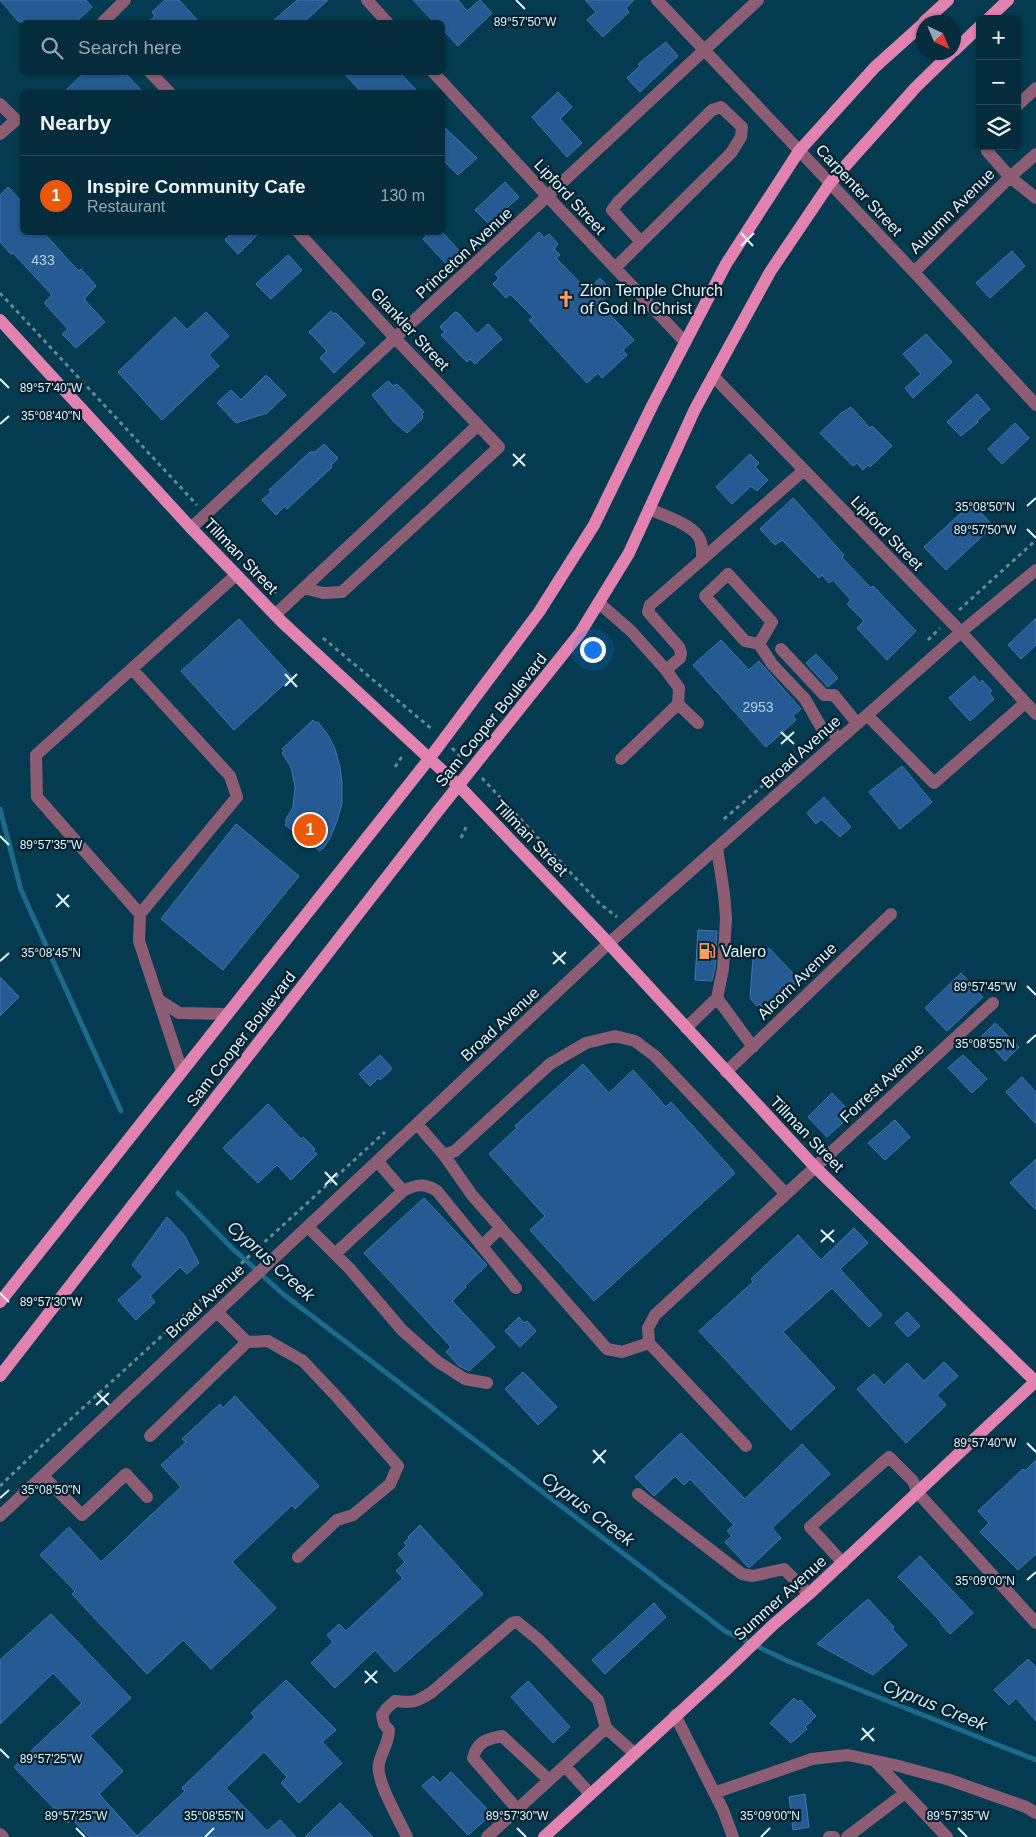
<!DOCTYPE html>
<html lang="en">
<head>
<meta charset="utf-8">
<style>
	:root { --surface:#042c3c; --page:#123847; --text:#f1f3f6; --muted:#97a7af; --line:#254856; --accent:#ea580c }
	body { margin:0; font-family:Arial,sans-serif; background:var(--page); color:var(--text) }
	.controls { position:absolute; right:15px; top:15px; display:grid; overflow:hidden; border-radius:8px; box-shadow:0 1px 4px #0004 }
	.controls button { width:45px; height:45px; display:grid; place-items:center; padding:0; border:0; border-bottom:1px solid var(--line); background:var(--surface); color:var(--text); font:25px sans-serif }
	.compass { position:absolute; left:916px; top:15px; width:45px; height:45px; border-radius:50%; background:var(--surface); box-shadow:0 1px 4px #0004; rotate:136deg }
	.you { position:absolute; left:592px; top:649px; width:18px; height:18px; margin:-12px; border:4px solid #fff; border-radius:50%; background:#1a73e8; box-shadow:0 0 0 8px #1a73e833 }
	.badge { display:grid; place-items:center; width:32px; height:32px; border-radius:50%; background:var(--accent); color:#fff; font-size:16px; font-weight:700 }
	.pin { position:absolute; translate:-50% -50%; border:2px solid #fff; box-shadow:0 1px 5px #0006 }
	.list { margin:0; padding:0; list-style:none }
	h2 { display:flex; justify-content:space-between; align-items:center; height:65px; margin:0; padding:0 20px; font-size:21px }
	h2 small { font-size:16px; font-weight:400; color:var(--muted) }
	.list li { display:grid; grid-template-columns:32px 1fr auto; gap:15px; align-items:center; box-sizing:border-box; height:80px; padding:0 20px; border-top:1px solid var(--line) }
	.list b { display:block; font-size:19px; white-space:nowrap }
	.list p { margin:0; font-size:16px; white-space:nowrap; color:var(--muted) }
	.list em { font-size:16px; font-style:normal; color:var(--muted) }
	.icon { flex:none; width:28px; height:28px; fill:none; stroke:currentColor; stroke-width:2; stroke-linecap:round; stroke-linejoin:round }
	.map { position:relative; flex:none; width:1036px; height:1837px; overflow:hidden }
	.search { position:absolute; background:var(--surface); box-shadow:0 1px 4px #0004; left:20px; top:20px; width:425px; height:55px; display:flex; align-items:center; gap:12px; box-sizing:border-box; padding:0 18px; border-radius:8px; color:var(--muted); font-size:19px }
	.panel { position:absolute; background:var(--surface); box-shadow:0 1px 4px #0004; left:20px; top:90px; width:425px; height:145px; border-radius:8px }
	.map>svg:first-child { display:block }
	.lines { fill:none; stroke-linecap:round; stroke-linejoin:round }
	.stream { stroke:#1d6b8c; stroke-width:5 }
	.building { fill:#255b92; stroke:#4176b0 }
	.path { stroke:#638999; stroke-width:3; stroke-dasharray:4 4; stroke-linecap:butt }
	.minor { stroke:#8d5e73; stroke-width:12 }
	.major { stroke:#e283af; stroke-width:12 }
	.ticks { fill:none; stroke:#e2f3fc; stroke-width:2 }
	.labels { text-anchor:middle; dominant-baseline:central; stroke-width:4.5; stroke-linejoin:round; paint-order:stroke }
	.number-label { font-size:14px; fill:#b3cde2 }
	.street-label { font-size:16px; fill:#e2f3fc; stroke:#03202d }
	.poi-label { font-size:16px; fill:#e2f3fc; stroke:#03202d; text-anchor:start }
	.water-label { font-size:18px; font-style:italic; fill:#cce8f7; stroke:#03202d }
	.ticks-label { font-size:12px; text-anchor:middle; fill:#e2f3fc; stroke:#03202d; stroke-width:4.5; stroke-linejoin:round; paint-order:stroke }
</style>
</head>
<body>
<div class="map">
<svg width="1036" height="1837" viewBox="0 0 1036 1837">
	<rect width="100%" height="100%" fill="#053b50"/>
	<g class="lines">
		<path class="stream" d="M0,809L21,890L121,1111
			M178,1193L233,1249L283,1294L725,1631L790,1662L1036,1760"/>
	</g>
	<path class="building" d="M0,0H86L92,7L76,22H19Z
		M165,0H179L199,22H148L155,16L152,12Z
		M297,0H328L304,22H272Z
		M413,0H458L467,11L480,0L492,13L458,46L442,29V22H434Z
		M585,0H634L626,8L629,12L603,37L587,20L596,12Z
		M666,42L678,56L640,92L627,78L640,66L638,64Z
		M85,72H124L143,92H64Z
		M343,72H399L418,92H361Z
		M558,92L572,107L560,119L582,143L567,157L532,117Z
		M442,125L477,158L458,175L442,159Z
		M505,182L519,197L489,224L475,210Z
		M8,187L22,202V232H43L71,263L79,271L81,269L96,286L84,299L105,322L76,348L62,334L68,329L45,304V302L52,295L13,253L11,254L0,242V195Z
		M233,232H260L238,254L225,240Z
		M429,232H442L462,254L449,267L423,239Z
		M539,232L544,238L549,234L558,244L554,249L560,255L556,258L587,290L600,278L612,292L600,304L634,340L623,350L627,355L602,378L598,373L587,383L529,320L533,317L510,294L506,298L493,284L499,278L495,274Z
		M1012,251L1025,266L990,298L976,283Z
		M288,255L302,270L271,299L256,284Z
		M331,311L334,314L336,313L365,343L334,373L320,358L327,351L309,332Z
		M206,312L229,336L209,355L219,366L162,420L118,372L175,317L187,330Z
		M455,312L458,313L477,334L488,324L502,339L475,364L470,359L467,362L441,335L445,332L440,327Z
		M926,334L952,362L913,398L905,388L921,374L903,354Z
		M266,375L286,395L267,413L236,423L217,403L231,390L241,400Z
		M388,381L393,386L397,384L424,412L421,414L423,416L422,419L407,433L394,422L372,395Z
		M977,394L990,409L977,421L978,422L961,436L947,422Z
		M851,407L870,428L872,426L892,446L870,467L868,465L863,470L857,463L853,466L820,433L840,414Z
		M1015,423L1029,438L1002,464L988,449Z
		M324,444L338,458L331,465L332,467L287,509L285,506L276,515L262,500L271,492L269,490L310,452H315Z
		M750,454L759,463L755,467L768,480L757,491L751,486L732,504L716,487Z
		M793,498L844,555L842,557L846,562L871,588L873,586L916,631L887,660L857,628L864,621L847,604L851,600L833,580L829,583L822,575L819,578L782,540L775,545L760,529Z
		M972,503L993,526L946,570L924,547Z
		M1036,618V645L1021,659L1008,645Z
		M239,619L292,677L234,730L181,671Z
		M721,640L749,670L759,661L801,709L793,716L796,720L766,747L693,665Z
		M816,654L838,678L828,687L806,663Z
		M974,676L980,683L982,680L992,691L989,693L994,699L970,721L949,698Z
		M313,720L316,723L318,722L328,735L335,749L340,767L342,783V804L337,821L330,838L323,849L322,848L320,851L285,825L287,822L285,821L293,807L295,787L291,767L282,753L284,751L282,749Z
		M902,766L932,802L900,829L869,792Z
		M824,797L851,827L840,837L821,819L816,824L807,813Z
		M236,824L299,876L223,970L161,919Z
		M698,930L717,931L715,968L712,981L695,980Z
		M769,948L799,980L765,1010L759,1004L757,1006L750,998L753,958L760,951L763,953Z
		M961,973L983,997L947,1031L925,1008Z
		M0,977L19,997L0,1016Z
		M995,1023L1019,1047L1005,1061L982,1036Z
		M380,1055L391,1067V1070L380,1080L378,1078L370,1086L359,1074Z
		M963,1055L987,1079L972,1093L948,1068Z
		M583,1064L609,1093L633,1070L666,1107L671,1102L735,1173L594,1301L530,1230L545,1216L489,1154L517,1128L515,1126Z
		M1022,1077L1036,1092V1124L1006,1092Z
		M832,1093L852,1114L827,1137L808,1117Z
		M268,1104L301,1139L303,1137L315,1149L313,1151L317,1154L291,1180L277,1165L258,1183L223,1148Z
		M895,1120L910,1137L885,1160L868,1143Z
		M1036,1159V1210L1010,1183Z
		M424,1198L487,1265L465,1286L466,1287L452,1301L495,1347L469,1371L459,1366L446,1352L451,1347L364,1253Z
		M167,1217L184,1235L199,1263L187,1274L180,1267L150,1296L155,1302L136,1320L118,1300L143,1277L132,1265Z
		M854,1228L868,1243L840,1269L882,1315L869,1327L832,1288L783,1332L835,1388L791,1430L699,1331L753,1282L751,1279L798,1235L821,1260Z
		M907,1312L920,1326L908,1337L895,1323Z
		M519,1317L524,1323L527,1321L536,1331L520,1347L505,1331Z
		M944,1362L958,1376L937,1395L946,1405L906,1443L857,1389L874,1374L884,1385L907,1363L924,1381Z
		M523,1372L557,1407L538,1425L505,1389Z
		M235,1396L319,1486L295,1509L292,1505L232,1562L276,1608L211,1669L183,1640L147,1674L72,1594L75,1591L40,1555L69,1527L101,1562L181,1487L161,1465L186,1442L182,1439L220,1404L223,1408Z
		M681,1433L745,1499L802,1444L830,1474L772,1528L781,1538L750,1567H748L725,1542L732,1536L727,1531L734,1525L690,1479L684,1485L675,1476L654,1496L635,1477Z
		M1036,1460V1554L1018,1570L980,1532L989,1523L978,1511L1023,1469L1025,1471Z
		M420,1525L483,1594L395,1672L375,1650L335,1688L311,1663L333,1642L327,1635L339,1624L346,1631L403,1578L396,1571L405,1562L398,1554L407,1545L404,1543L409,1538L408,1537Z
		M920,1556L973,1613L950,1634L940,1623L941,1622L898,1577Z
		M868,1599L894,1627L892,1629L907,1645L873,1675L817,1644Z
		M654,1603L666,1617L605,1674L592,1660Z
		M51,1614L131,1698L90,1736L123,1771L99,1794L137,1836L185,1791L182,1788L255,1717L251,1713L286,1680L336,1730L322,1742L342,1763L299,1803L281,1783L287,1777L264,1752L226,1788L267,1831L280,1820L296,1837H89L72,1819L68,1823L14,1767L82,1703L53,1673L0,1724V1660Z
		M1028,1659L1036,1667V1721L1016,1698L1009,1705L994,1690Z
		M528,1681L570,1727L553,1743L511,1697Z
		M794,1698L798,1702L800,1700L816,1716L805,1727L807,1729L791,1743L770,1723Z
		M451,1772L492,1814L468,1835L422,1786L433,1776L440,1783Z
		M805,1794L809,1827L793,1830L789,1797Z
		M340,1803L373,1837H305Z"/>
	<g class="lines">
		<path class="path" d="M0,293L197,505
			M215,524L277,594
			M959,610L1036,540
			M323,638L433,730
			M928,640L940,628
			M452,748L462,758
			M395,767L403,755
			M482,778L599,903L617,917
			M724,819L768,781
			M461,838L467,825
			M0,1486L50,1438L385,1132"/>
		<path class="minor" d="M367,0L387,22
			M657,0L914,272L1036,405
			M104,22H103L125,0
			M150,72L169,92
			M433,72L548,197L685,342
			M0,104L16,120L0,134
			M1017,106L1036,88
			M987,146V151L1010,177L1036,198
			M298,232L395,338L499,447L342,592L323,593L304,588
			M615,268L731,153L741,137L742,127L721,107L712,110L618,202L612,210L641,242
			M914,272L1010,177L1036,154
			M713,376L961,632L1036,714
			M649,509C663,515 691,524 698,536C703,543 702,552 702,560
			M191,528L758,0
			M599,603L631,631L666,670L680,658L681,653L679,647L648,612L650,605L803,471
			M275,615L478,425
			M759,644L772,622L728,574L705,596L745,641L759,644L772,664L805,699L821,727L841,738
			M781,649L824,695H834L857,723
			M132,669L230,776L237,797L140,914
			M678,704L698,723
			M867,715L934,783L1025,703
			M621,759L678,704L679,688L666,670
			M717,998L753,1047
			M159,1000L179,1013L227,1014
			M686,1028L717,998L723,969L726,918L724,894L717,848
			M182,1071L139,941L140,914L37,797L36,755L236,575
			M726,1072L891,914
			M417,1124L444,1155L455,1151L550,1064L586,1043L615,1036L635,1041L655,1056L786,1194
			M444,1155L472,1195L607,1349L622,1352L649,1343
			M378,1162L403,1191
			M308,1227L350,1269L402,1330L438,1362L465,1379L487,1383
			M482,1246L500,1228
			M335,1254L403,1191C417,1184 424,1183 437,1191L516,1288
			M217,1312L247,1342L268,1341L303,1361L336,1396L398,1466L390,1484L353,1515L337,1520L298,1557
			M150,1436L247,1342
			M746,1446L649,1343L648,1328L655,1315L993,1003
			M43,1476L82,1515L126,1474L147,1497
			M638,1494L742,1574L753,1576L784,1569L809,1594
			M0,1516L609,943L961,632L1036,570
			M843,1563L810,1527L889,1457L913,1481L918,1493L1036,1623
			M675,1715L723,1810L733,1837
			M875,1761L947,1837
			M565,1766L590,1794
			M714,1793L812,1759L848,1755L895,1765L950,1780L1026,1807L1036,1813
			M517,1809L473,1758C477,1742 486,1739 502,1736L549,1780
			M0,1834L3,1837
			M407,1837C400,1821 375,1780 379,1764C381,1752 389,1743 389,1730L384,1724L382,1715L387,1708L395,1701C413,1703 417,1702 432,1692L512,1623L517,1622L539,1640L598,1700L606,1728
			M487,1837L606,1728L634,1753
			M829,1837H834
			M847,1837L905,1793"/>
		<path class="major" d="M988,19L1008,0
			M924,22L948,0
			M954,51L980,26
			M0,320L191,528L282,622L459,786L599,933L815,1167L1035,1381
			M0,1302L429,759L539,612L594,525L653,404L726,264L799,151L875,67L924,23
			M0,1376L438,811L580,633L629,553L695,409L770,272L830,183L916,87L952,52
			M544,1837L726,1670L774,1624L809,1594L1036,1381"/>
	</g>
	<path class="ticks" d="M516,0L525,9M741,233L753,246M741,246L754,233M0,379L9,388M0,424L9,416M513,454L525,466M513,466L525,454M1027,506L1036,498M1027,529L1036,538M285,674L297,687M285,686L297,674M781,732L794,744M781,744L794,732M0,836L9,845M57,894L69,907M56,907L69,895M553,952L565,964M0,961L9,953M553,964L566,952M1027,986L1036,995M1027,1043L1036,1035M325,1172L337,1185M325,1185L337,1173M821,1230L834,1242M821,1242L834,1230M0,1293L9,1302M97,1393L109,1405M96,1405L109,1393M1027,1443L1036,1452M593,1450L605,1463M593,1463L606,1450M0,1498L9,1490M1027,1580L1036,1572M365,1671L377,1683M365,1683L377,1671M862,1728L874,1741M861,1740L874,1728M0,1749L9,1758M76,1828L85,1837M517,1828L526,1837M958,1828L967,1837M205,1837L214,1828M761,1837L770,1828"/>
	<defs>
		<g id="church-bare" transform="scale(1.35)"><path d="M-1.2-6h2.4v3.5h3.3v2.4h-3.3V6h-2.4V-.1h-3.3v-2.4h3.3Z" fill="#ff9b5a" stroke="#03202d" stroke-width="2.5" paint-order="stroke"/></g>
		<g id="fuel-bare" transform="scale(1.35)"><path d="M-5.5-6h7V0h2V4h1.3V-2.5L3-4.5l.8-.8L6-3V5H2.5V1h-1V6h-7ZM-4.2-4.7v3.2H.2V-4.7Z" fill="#ff9b5a" stroke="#03202d" stroke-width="2.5" paint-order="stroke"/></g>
	</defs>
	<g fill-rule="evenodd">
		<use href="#church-bare" x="566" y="299"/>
		<use href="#fuel-bare" x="707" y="951"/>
	</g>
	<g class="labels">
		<g class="number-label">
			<text x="43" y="260">433</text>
			<text x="758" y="707">2953</text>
		</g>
		<g class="street-label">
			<text transform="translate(859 190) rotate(47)">Carpenter Street</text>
			<text transform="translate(570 197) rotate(47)">Lipford Street</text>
			<text transform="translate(952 211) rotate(-45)">Autumn Avenue</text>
			<text transform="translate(464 253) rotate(-43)">Princeton Avenue</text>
			<text transform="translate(410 329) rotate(47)">Glankler Street</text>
			<text transform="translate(887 533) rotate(46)">Lipford Street</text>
			<text transform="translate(241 556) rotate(46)">Tillman Street</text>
			<text transform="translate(491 720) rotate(-51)">Sam Cooper Boulevard</text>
			<text transform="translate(801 752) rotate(-42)">Broad Avenue</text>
			<text transform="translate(531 838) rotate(46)">Tillman Street</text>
			<text transform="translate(797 981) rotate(-44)">Alcorn Avenue</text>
			<text transform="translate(500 1024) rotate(-43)">Broad Avenue</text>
			<text transform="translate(241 1039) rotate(-52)">Sam Cooper Boulevard</text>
			<text transform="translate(882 1083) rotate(-43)">Forrest Avenue</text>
			<text transform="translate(807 1134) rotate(46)">Tillman Street</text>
			<text transform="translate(205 1301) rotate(-43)">Broad Avenue</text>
			<text transform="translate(780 1598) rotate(-42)">Summer Avenue</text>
		</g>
		<g class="poi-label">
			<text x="580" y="290">Zion Temple Church<tspan x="580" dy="18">of God In Christ</tspan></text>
			<text x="721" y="951">Valero</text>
		</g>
		<g class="water-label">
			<text transform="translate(271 1261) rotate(42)">Cyprus Creek</text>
			<text transform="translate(588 1509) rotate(37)">Cyprus Creek</text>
			<text transform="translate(935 1705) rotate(22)">Cyprus Creek</text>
		</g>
	</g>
	<g class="ticks-label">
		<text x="525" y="26">89°57'50"W</text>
		<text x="51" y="392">89°57'40"W</text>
		<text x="51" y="420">35°08'40"N</text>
		<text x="985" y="511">35°08'50"N</text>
		<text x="985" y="534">89°57'50"W</text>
		<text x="51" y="849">89°57'35"W</text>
		<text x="51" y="957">35°08'45"N</text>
		<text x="985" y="991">89°57'45"W</text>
		<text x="985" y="1048">35°08'55"N</text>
		<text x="51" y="1306">89°57'30"W</text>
		<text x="985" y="1447">89°57'40"W</text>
		<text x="51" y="1494">35°08'50"N</text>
		<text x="985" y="1585">35°09'00"N</text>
		<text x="51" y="1763">89°57'25"W</text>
		<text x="76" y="1820">89°57'25"W</text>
		<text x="517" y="1820">89°57'30"W</text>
		<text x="958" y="1820">89°57'35"W</text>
		<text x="214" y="1820">35°08'55"N</text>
		<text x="770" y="1820">35°09'00"N</text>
	</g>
</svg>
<div class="controls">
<button>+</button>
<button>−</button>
<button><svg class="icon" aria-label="layers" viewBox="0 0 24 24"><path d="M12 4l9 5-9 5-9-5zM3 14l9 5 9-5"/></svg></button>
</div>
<svg class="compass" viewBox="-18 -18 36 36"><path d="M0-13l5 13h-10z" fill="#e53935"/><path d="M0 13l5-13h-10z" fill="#97a7af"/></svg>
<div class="you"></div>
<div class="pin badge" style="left:310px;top:830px">1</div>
<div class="search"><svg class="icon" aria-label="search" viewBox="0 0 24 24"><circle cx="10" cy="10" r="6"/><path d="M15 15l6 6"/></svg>Search here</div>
<section class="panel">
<h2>Nearby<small></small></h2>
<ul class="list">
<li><span class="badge">1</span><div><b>Inspire Community Cafe</b><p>Restaurant</p></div><em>130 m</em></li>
</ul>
</section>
</div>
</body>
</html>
